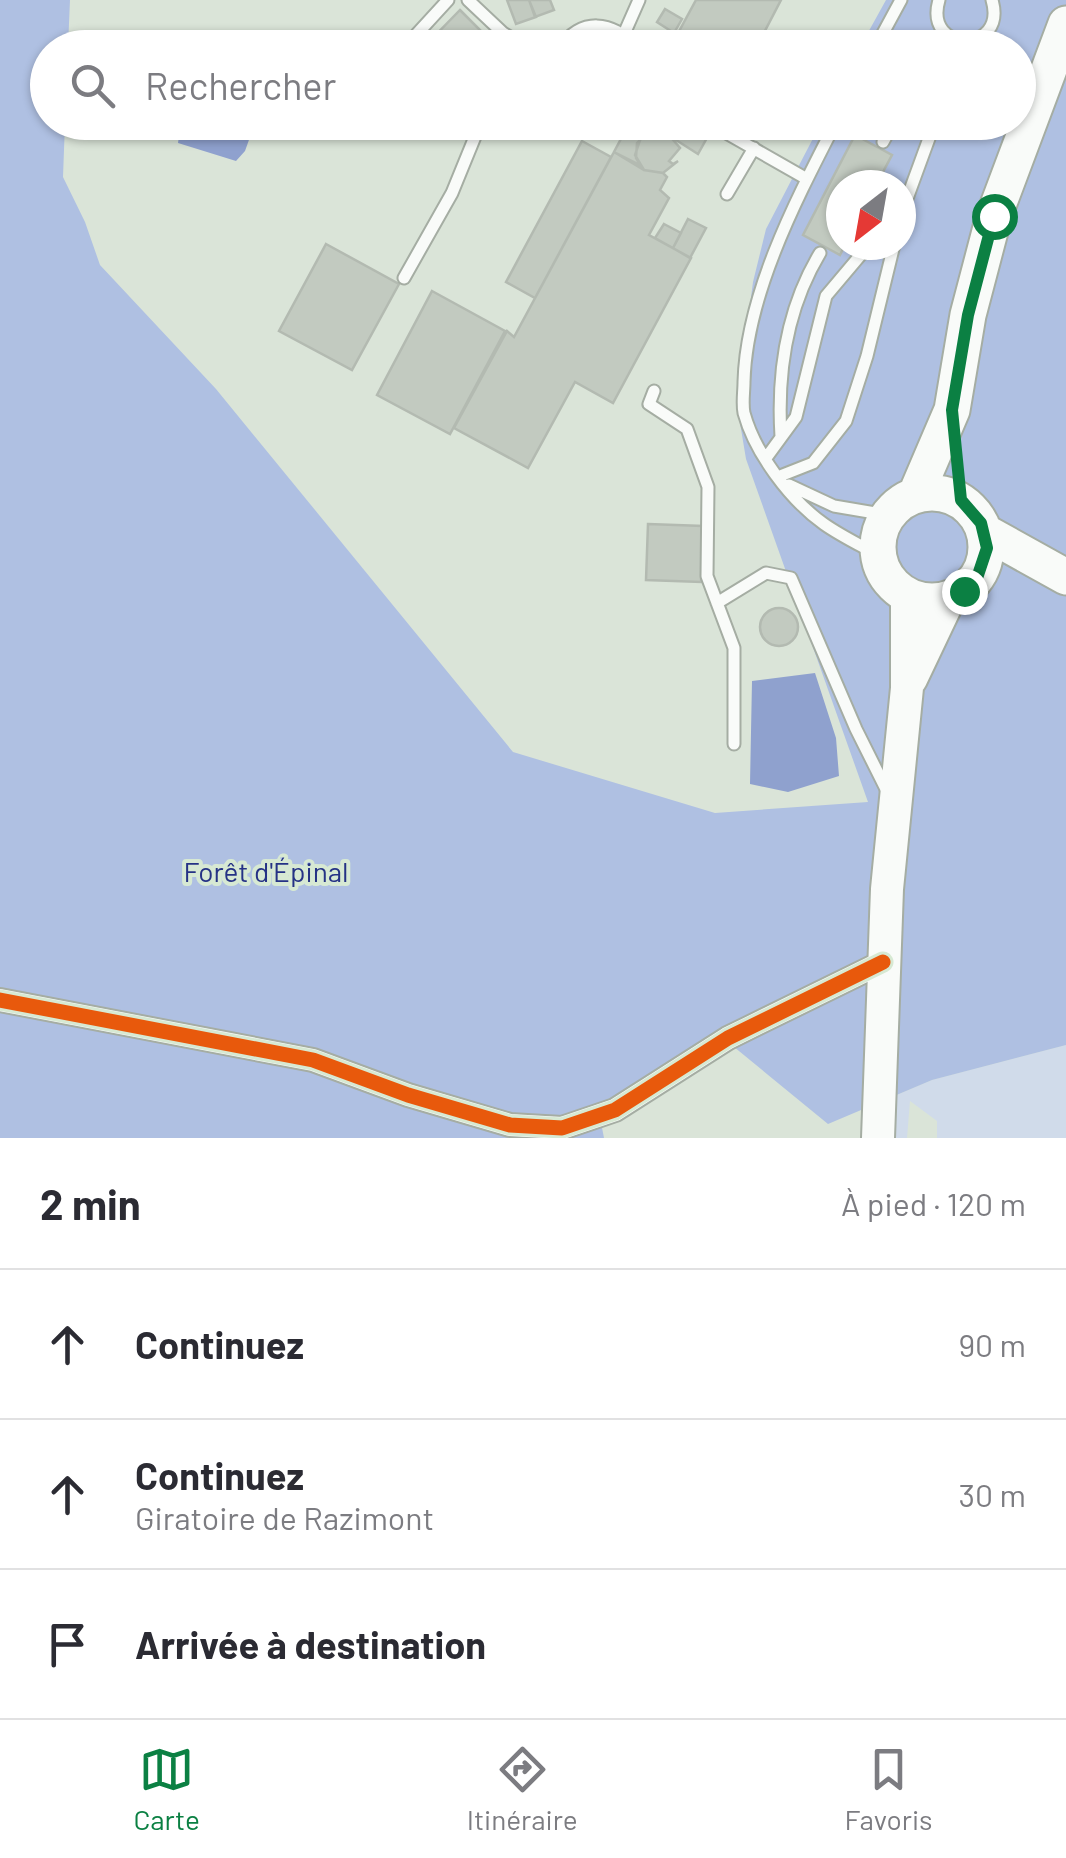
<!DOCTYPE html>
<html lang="fr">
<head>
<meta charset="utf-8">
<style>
	:root { --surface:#fff; --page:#f2f2f3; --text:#2b2b33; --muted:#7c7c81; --line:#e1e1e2; --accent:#0b8043 }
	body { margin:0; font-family:Barlow,sans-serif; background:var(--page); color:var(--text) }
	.compass { position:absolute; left:826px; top:170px; width:90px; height:90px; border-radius:50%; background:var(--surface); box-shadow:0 2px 8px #0004; rotate:211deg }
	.stop { position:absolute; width:30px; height:30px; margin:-22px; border:8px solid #0b8043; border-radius:50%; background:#fff }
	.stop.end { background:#0b8043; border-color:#fff; box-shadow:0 2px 10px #0008 }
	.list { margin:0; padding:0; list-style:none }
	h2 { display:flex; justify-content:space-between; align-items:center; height:130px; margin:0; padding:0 40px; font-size:42px }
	h2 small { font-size:32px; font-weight:400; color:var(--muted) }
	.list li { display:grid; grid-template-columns:65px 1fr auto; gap:30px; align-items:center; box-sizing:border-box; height:150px; padding:0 40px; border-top:2px solid var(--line) }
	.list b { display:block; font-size:38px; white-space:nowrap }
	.list p { margin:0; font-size:32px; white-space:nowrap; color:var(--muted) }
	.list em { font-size:32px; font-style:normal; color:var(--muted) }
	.icon { flex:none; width:55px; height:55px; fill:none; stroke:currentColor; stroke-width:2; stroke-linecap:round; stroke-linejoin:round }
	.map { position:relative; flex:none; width:1066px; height:1138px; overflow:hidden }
	.search { position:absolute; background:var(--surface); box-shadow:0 2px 8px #0004; left:30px; right:30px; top:30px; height:110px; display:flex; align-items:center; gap:25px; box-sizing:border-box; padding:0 35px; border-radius:55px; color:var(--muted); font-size:38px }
	.sheet { height:580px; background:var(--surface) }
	nav { display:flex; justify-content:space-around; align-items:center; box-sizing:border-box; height:140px; border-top:2px solid var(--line); background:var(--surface); font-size:28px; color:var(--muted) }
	nav a { display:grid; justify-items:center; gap:5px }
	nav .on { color:var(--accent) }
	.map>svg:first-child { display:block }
	.green { fill:#d0dbea }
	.forest { fill:#afc0e2; fill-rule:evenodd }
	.water { fill:#8fa1ce }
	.building { fill:#c2cac0; stroke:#b3bab1; stroke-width:2.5 }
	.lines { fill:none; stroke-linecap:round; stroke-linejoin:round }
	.lane-casing { stroke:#a5ada3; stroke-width:15 }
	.street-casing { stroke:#a5ada3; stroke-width:26 }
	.secondary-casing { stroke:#a5ada3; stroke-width:36 }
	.primary-casing { stroke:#a5ada3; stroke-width:39 }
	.lane { stroke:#f9fbf9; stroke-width:11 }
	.street { stroke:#f9fbf9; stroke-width:22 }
	.secondary { stroke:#f9fbf9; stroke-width:32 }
	.primary { stroke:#f9fbf9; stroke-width:35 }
	.cycleway-casing { stroke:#d7e9d3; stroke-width:21 }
	.cycleway { stroke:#e8590c; stroke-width:15 }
	.route { stroke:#0b8043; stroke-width:12 }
	.labels { text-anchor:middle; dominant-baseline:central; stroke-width:8; stroke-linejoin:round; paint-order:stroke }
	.park-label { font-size:28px; fill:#253285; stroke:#d7e9d3 }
</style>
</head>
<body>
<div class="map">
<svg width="1066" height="1138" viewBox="0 0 1066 1138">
	<rect width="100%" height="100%" fill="#dae4d8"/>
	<path class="green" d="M1066,1045V1138H937V1121L910,1101L907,1138H869L871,1106L932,1080Z"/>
	<path class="forest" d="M0,0H70L68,47L48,48V122L65,123L63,177L85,222L100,265L216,389L513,752L715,813L868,802L746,459L737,405L753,282L766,229L821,123L1018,122V48L860,47L886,0H1066V1045L932,1080L828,1124L717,1033L598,1107L604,1138H0ZM841,185H901V245H841Z"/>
	<path class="water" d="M181,122H255V123L245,151L236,161L178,143Z
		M815,673L836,738L839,776L788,792L750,784L752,681Z"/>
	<path class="building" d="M507,0H529L536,17L516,24Z
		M529,0H550L554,10L535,17Z
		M696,0H781L756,48H670Z
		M665,9L682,19L674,33L657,22Z
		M460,10L485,35L473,48H423Z
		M630,122H683L708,136L698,154L662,131L647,133L637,143L636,158L640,165L614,152Z
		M654,131L668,134L680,148L669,161L673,164L678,161L663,173L644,170L635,155L641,137Z
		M855,135L892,155L876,185H841V245H845L840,255L803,235Z
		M582,141L611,157L535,298L506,282Z
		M614,152L644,170L663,173L667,177L660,190L669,198L649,235L691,258L613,403L575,382L528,468L454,428L507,331L514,337Z
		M688,219L706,228L690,258L673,248Z
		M664,224L681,233L673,248L655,238Z
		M326,244L399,284L352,370L279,331Z
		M432,291L505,331L450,434L377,395Z
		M648,524L703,526L701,582L646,580Z
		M760 627a19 19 0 1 1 38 0a19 19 0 1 1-38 0Z"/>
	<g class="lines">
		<g class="lane-casing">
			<path id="lane" d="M468,0L503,33L528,48
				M939,0C923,54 1008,54 992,0
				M624,34L639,0
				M404,48L448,0
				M489,48L503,33
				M561,48C578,18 615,19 634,48
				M875,48L901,0
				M936,48L945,33
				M707,122L807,179
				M836,122C796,200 746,295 744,382C744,392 742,403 744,413C755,453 790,500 824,524C841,536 860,545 878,555
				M883,142L894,122
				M727,194L754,148
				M901,215L935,122
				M404,278L452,193L481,122
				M654,391L649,404L687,429L708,487L707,576L734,648V744
				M781,437C777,373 787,308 820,253
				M766,458L796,417L826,296L869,245
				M780,476L813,463L846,421L867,356L894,245
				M789,485L834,506L887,515
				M717,603L766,573L791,578L856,729L889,795"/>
		</g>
		<g class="street-casing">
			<path id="street" d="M0,1000L313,1060L408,1095L510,1125L562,1128L615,1110L728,1038L883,962"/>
		</g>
		<g class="secondary-casing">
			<path id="secondary" d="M911,679L949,599
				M878,1138L887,889L907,688V595"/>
		</g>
		<g class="primary-casing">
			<path id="primary" d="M878 547a54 54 0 1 1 108 0a54 54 0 1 1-108 0Z
				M916,494L952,410L968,315L994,216L1066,24
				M985,532L1066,577"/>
		</g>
		<use href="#lane" class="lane"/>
		<use href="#street" class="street"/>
		<use href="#secondary" class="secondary"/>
		<use href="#primary" class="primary"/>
		<g class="cycleway-casing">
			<path id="cycleway" d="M0,1000L313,1060L408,1095L510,1125L562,1128L615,1110L728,1038L883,962"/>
		</g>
		<use href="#cycleway" class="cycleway"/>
	</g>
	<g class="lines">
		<path class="route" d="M964,591L977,578L987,548L981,523L961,500L952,410L968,315L994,216"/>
	</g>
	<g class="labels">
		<g class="park-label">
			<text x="266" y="871">Forêt d'Épinal</text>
		</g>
	</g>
</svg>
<svg class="compass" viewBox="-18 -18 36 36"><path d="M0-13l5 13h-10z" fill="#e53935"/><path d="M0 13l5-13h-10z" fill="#7c7c81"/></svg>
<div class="stop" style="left:994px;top:216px"></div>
<div class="stop end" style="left:964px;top:591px"></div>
<div class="search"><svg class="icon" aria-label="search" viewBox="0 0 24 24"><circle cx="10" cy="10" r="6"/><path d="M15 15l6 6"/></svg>Rechercher</div>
</div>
<section class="sheet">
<h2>2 min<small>À pied · 120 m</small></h2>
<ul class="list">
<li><svg class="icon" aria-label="ahead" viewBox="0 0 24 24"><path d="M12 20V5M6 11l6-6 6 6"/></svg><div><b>Continuez</b></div><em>90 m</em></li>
<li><svg class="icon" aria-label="ahead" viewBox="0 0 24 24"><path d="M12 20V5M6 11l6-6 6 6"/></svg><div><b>Continuez</b><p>Giratoire de Razimont</p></div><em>30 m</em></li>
<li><svg class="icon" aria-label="arrive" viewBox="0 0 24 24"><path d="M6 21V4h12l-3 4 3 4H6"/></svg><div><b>Arrivée à destination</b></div></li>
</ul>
</section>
<nav>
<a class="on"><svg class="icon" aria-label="map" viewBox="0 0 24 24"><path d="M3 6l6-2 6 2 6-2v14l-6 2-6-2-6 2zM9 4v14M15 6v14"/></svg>Carte</a>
<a><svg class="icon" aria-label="directions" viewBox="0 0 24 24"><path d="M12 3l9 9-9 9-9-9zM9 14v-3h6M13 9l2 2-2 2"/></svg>Itinéraire</a>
<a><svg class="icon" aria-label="saved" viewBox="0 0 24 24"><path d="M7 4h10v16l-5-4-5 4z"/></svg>Favoris</a>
</nav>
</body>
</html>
